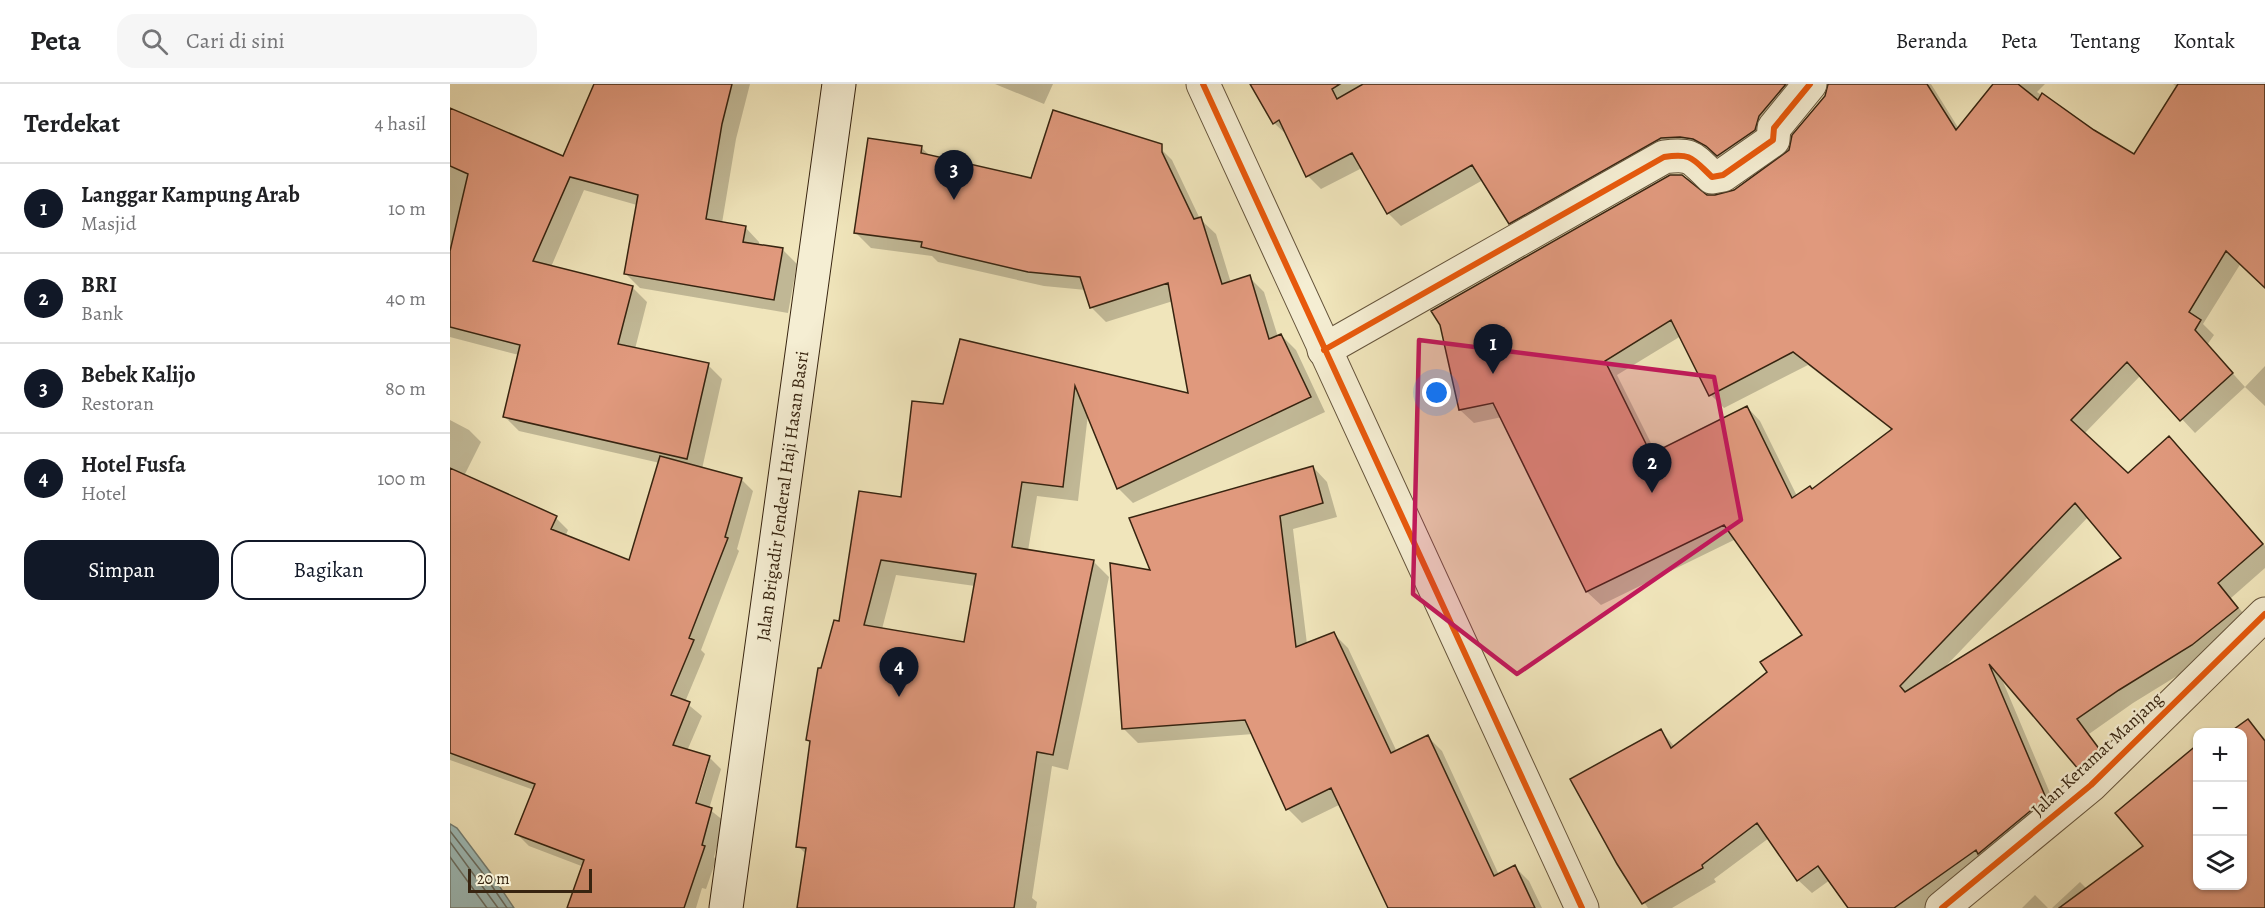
<!DOCTYPE html>
<html lang="id">
<head>
<meta charset="utf-8">
<style>
	:root { --surface:#fff; --page:#f6f6f6; --text:#202124; --muted:#757577; --line:#e0e0e0; --accent:#111827 }
	body { margin:0; font-family:Alegreya,serif; background:var(--page); color:var(--text) }
	.controls { position:absolute; right:18px; bottom:18px; display:grid; overflow:hidden; border-radius:12px; box-shadow:0 2px 4px #0004 }
	.controls button { width:54px; height:54px; display:grid; place-items:center; padding:0; border:0; border-bottom:2px solid var(--line); background:var(--surface); color:var(--text); font:30px sans-serif }
	.scale { position:absolute; left:18px; bottom:15px; width:124px; box-sizing:border-box; padding-left:6px; border:3px solid #372410; border-top:0; font-size:16px; line-height:21px; white-space:nowrap; color:#372410; -webkit-text-stroke:4px #f5eed3; paint-order:stroke }
	.you { position:absolute; left:987px; top:309px; width:21px; height:21px; margin:-15px; border:4px solid #fff; border-radius:50%; background:#1a73e8; box-shadow:0 0 0 9px #1a73e833 }
	.badge { display:grid; place-items:center; width:39px; height:39px; border-radius:50%; background:var(--accent); color:#fff; font-size:20px; font-weight:700 }
	.pin { position:absolute; translate:-50% -50px; filter:drop-shadow(0 2px 3px #0008) }
	.pin::after { content:''; position:absolute; top:32px; width:21px; height:18px; background:inherit; clip-path:polygon(0 0,100% 0,50% 100%) }
	.list { margin:0; padding:0; list-style:none }
	h2 { display:flex; justify-content:space-between; align-items:center; height:78px; margin:0; padding:0 24px; font-size:26px }
	h2 small { font-size:20px; font-weight:400; color:var(--muted) }
	.list li { display:grid; grid-template-columns:39px 1fr auto; gap:18px; align-items:center; box-sizing:border-box; height:90px; padding:0 24px; border-top:2px solid var(--line) }
	.list b { display:block; font-size:22px; white-space:nowrap }
	.list p { margin:0; font-size:20px; white-space:nowrap; color:var(--muted) }
	.list em { font-size:20px; font-style:normal; color:var(--muted) }
	.actions { display:flex; gap:12px; padding:18px 24px }
	.actions a { flex:1; padding:14px 0; border:2px solid var(--accent); border-radius:18px; text-align:center; font-size:21px; color:var(--accent) }
	.actions .main { background:var(--accent); color:#fff }
	.icon { flex:none; width:33px; height:33px; fill:none; stroke:currentColor; stroke-width:2; stroke-linecap:round; stroke-linejoin:round }
	.map { position:relative; flex:none; width:1815px; height:824px; overflow:hidden }
	header { display:flex; align-items:center; gap:36px; box-sizing:border-box; height:84px; padding:0 30px; background:var(--surface); border-bottom:2px solid var(--line) }
	header strong { font-size:28px }
	nav { display:flex; gap:33px; margin-inline-start:auto; font-size:21px }
	.search { width:420px; height:54px; background:var(--page); display:flex; align-items:center; gap:15px; box-sizing:border-box; padding:0 21px; border-radius:18px; color:var(--muted); font-size:22px }
	main { display:flex }
	aside { flex:1; background:var(--surface) }
	.map>svg:first-child { display:block }
	.water { fill:#9ebdba; stroke:#758076; stroke-width:1.5 }
	.shadow { fill:#0003; fill-rule:evenodd }
	.lines { fill:none; stroke-linecap:round; stroke-linejoin:round }
	.shore { stroke:#6a7065; stroke-width:1.5 }
	.building { fill:#e0997d; stroke:#372410; stroke-width:1.5; fill-rule:evenodd }
	.minor-casing { stroke:#65543b; stroke-width:35 }
	.tertiary-casing { stroke:#65543b; stroke-width:35 }
	.secondary-casing { stroke:#372410; stroke-width:35 }
	.minor { stroke:#f5eed3; stroke-width:33 }
	.tertiary { stroke:#f5eed3; stroke-width:33 }
	.secondary { stroke:#f5eed3; stroke-width:33 }
	.cycleway-casing { stroke:#f5eed3; stroke-width:10 }
	.cycleway { stroke:#e8590c; stroke-width:6 }
	.marked { fill:#c2185b; fill-opacity:0.2; stroke:#c2185b; stroke-width:4.5; stroke-linejoin:round }
	.labels { text-anchor:middle; dominant-baseline:central; stroke-width:4.5; stroke-linejoin:round; paint-order:stroke }
	.street-label { font-size:18px; fill:#372410; stroke:#f5eed3 }
</style>
</head>
<body>
<header>
<strong>Peta</strong>
<div class="search"><svg class="icon" aria-label="search" viewBox="0 0 24 24"><circle cx="10" cy="10" r="6"/><path d="M15 15l6 6"/></svg>Cari di sini</div>
<nav><a>Beranda</a><a>Peta</a><a>Tentang</a><a>Kontak</a></nav>
</header>
<main>
<aside>
<h2>Terdekat<small>4 hasil</small></h2>
<ul class="list">
<li><span class="badge">1</span><div><b>Langgar Kampung Arab</b><p>Masjid</p></div><em>10 m</em></li>
<li><span class="badge">2</span><div><b>BRI</b><p>Bank</p></div><em>40 m</em></li>
<li><span class="badge">3</span><div><b>Bebek Kalijo</b><p>Restoran</p></div><em>80 m</em></li>
<li><span class="badge">4</span><div><b>Hotel Fusfa</b><p>Hotel</p></div><em>100 m</em></li>
</ul>
<div class="actions"><a class="main">Simpan</a><a>Bagikan</a></div>
</aside>
<div class="map">
<svg width="1815" height="824" viewBox="0 0 1815 824">
	<rect width="100%" height="100%" fill="#f0e5bb"/>
	<filter id="stains"><feTurbulence type="fractalNoise" baseFrequency=".00333" numOctaves="4"/><feColorMatrix values="0 0 0 0 .2 0 0 0 0 .09 0 0 0 0 .02 0 0 0 .5 -.17"/></filter>
	<radialGradient id="worn" r=".72"><stop offset=".6" stop-color="#630" stop-opacity="0"/><stop offset="1" stop-color="#630" stop-opacity=".3"/></radialGradient>
	<path class="water" d="M0,740L7,744L40,788L64,824H0Z"/>
	<path class="shadow" d="M161,0H300L286,55L272,139L295,143L309,158V162L333,166L347,180L338,229L190,204L175,189L187,121L134,106L101,183L183,204L197,218L185,265L258,281L272,295L252,385L291,395L303,407L287,465L289,467L251,566L255,570L235,618L252,632L237,667L259,673L271,685L259,725L274,737L264,773L266,776L256,805L252,804L246,824H118L134,783L79,762L67,750L84,706L0,676V336L19,346L31,358L14,392L106,434L118,446L115,453L180,478L210,379L69,347L55,333L69,271L0,253V26L114,74ZM256,679H259L245,727L242,726Z
		M545,0H603L594,20Z
		M824,0H1361L1323,46L1271,75L1258,68L1074,152L1060,139L1033,96L951,142L938,129L912,84L871,105L858,92L838,52L824,39Z
		M1380,0H1481L1509,45L1545,0H1595L1587,8L1643,47L1684,72L1727,3L1723,0H1815V202L1791,179L1753,240L1764,251L1757,261L1795,303L1745,349L1691,291L1634,350L1678,391L1733,368L1815,462V484L1781,514L1800,538L1756,574L1683,619L1639,650L1662,680L1644,699L1551,593L1608,728L1476,824H1400L1380,796L1362,809L1348,796L1319,754L1264,795L1266,798L1222,824H1198L1168,779L1211,647L1225,663L1319,589L1354,552L1286,455L1151,521L1137,508L1052,333L1024,339L1010,326L1257,112L1284,108L1340,67L1376,13ZM1231,252L1261,311L1274,324L1358,281L1442,346L1362,407L1347,412L1310,337L1297,323L1206,369L1167,291ZM1639,432L1673,474L1496,584L1495,583Z
		M706,60L722,76L750,135L766,150L781,199L799,193L814,208L828,253L831,251L846,266L875,328L683,419L668,404L638,330L628,417L587,412L578,467L644,478L659,493L618,686L602,682L582,814L587,818L586,824H349L357,771L348,762L362,659L358,655L372,586L390,538L452,414L494,322L511,257L740,311L723,217L656,238L641,223L636,206L594,202L488,178L482,172L421,164L406,149L471,63L481,73L582,96ZM446,491L525,502L515,560L432,545Z
		M1815,282V322L1795,303Z
		M863,383L877,398L887,433L843,445L857,560L884,550L898,564L947,668L978,653L992,667L1049,791L1065,783L1079,797L1092,824H939L891,720L852,739L838,725L803,650L688,659L674,645L702,487Z
		M1798,637L1815,655V824H1602L1630,798L1637,805L1792,802V648H1782Z
		M1585,811L1598,824H1572Z"/>
	<g class="lines">
		<path class="shore" d="M0,747L35,792L57,824
			M0,758L48,824
			M0,773L37,824"/>
	</g>
	<path class="building" d="M144,0H282L272,40L256,135L296,142L293,158L333,164L324,216L174,190L188,111L120,93L83,177L183,202L168,260L259,279L237,375L53,333L70,261L0,243V167L18,90L0,82V24L113,72Z
		M800,0H890L882,5L887,15L913,0H1336L1309,32L1305,46L1267,72L1256,62L1243,55L1230,53L1211,54L1059,140L1022,81L937,130L902,69L856,93L829,36L823,40Z
		M1378,0H1477L1506,46L1543,0H1568L1588,16L1592,9L1644,46L1684,70L1728,0H1815V204L1776,167L1739,228L1751,236L1745,246L1783,289L1730,337L1677,278L1621,336L1678,389L1719,352L1813,460L1768,499L1788,524L1742,561L1669,606L1627,635L1650,666L1629,686L1539,580L1596,714L1528,770L1526,766L1444,824H1398L1368,782L1347,797L1307,739L1252,781L1253,784L1192,820L1167,780L1120,695L1211,645L1221,664L1317,588L1310,578L1352,551L1274,441L1136,508L1043,319L1009,326L990,241L981,227L1220,91H1232L1257,111H1265L1284,106L1339,66L1342,51L1375,12ZM1221,236L1259,312L1343,268L1442,345L1362,405L1360,402L1342,414L1297,322L1201,370L1155,277ZM1625,419L1671,474L1455,608L1450,602Z
		M603,26L712,60V68L744,135L751,133L772,200L800,191L819,255L831,250L861,313L667,405L625,302L613,403L572,398L562,463L644,476L603,671L587,668L564,824H347L356,764L346,763L360,657L356,656L368,584H371L384,536L389,537L409,407L451,413L462,317L493,320L510,255L738,309L718,199L640,224L630,193L578,188L471,163L472,158L404,149L418,54L472,62L471,69L581,94ZM431,476L526,490L514,558L414,541Z
		M210,372L292,394L275,453L278,454L239,554L244,556L221,611L240,618L223,661L260,672L246,719L262,724L252,761L255,762L234,824H117L134,776L65,750L85,700L0,669V384L107,432L101,445L179,476Z
		M863,382L873,419L830,432L846,563L884,548L941,669L978,651L1044,792L1065,781L1085,824H938L881,704L836,726L795,636L672,645L660,479L700,486L679,434Z
		M1798,635L1815,657V824H1609L1693,762L1665,729L1748,660V801H1792V648H1780Z"/>
	<g class="lines">
		<g class="minor-casing">
			<path id="minor" d="M874,266L1214,73C1242,69 1242,74 1262,93L1273,91L1323,56L1324,44L1360,0"/>
		</g>
		<g class="tertiary-casing">
			<path id="tertiary" d="M753,0L1132,824
				M1492,824L1641,701L1815,530"/>
		</g>
		<g class="secondary-casing">
			<g id="secondary">
				<path id="s1" d="M276,824L389,0"/>
			</g>
		</g>
		<use href="#minor" class="minor"/>
		<use href="#tertiary" class="tertiary"/>
		<use href="#secondary" class="secondary"/>
		<g class="cycleway-casing">
			<path id="cycleway" d="M753,0L1132,824
				M874,266L1214,73C1242,69 1242,74 1262,93L1273,91L1323,56L1324,44L1360,0
				M1492,824L1641,701L1815,530"/>
		</g>
		<use href="#cycleway" class="cycleway"/>
	</g>
	<path class="marked" d="M969,256L1264,293L1291,436L1067,590L963,510Z"/>
	<g class="labels">
		<g class="street-label">
			<text stroke="none"><textPath href="#s1" startOffset="416">Jalan Brigadir Jenderal Haji Hasan Basri</textPath></text>
			<text transform="translate(1647 670) rotate(-43)">Jalan Keramat Manjang</text>
		</g>
	</g>
	<rect width="100%" height="100%" filter="url(#stains)"/>
	<rect width="100%" height="100%" fill="url(#worn)"/>
</svg>
<div class="controls">
<button>+</button>
<button>−</button>
<button><svg class="icon" aria-label="layers" viewBox="0 0 24 24"><path d="M12 4l9 5-9 5-9-5zM3 14l9 5 9-5"/></svg></button>
</div>
<div class="scale">20 m</div>
<div class="you"></div>
<div class="pin badge" style="left:1043px;top:290px">1</div>
<div class="pin badge" style="left:1202px;top:409px">2</div>
<div class="pin badge" style="left:504px;top:116px">3</div>
<div class="pin badge" style="left:449px;top:613px">4</div>
</div>
</main>
</body>
</html>
